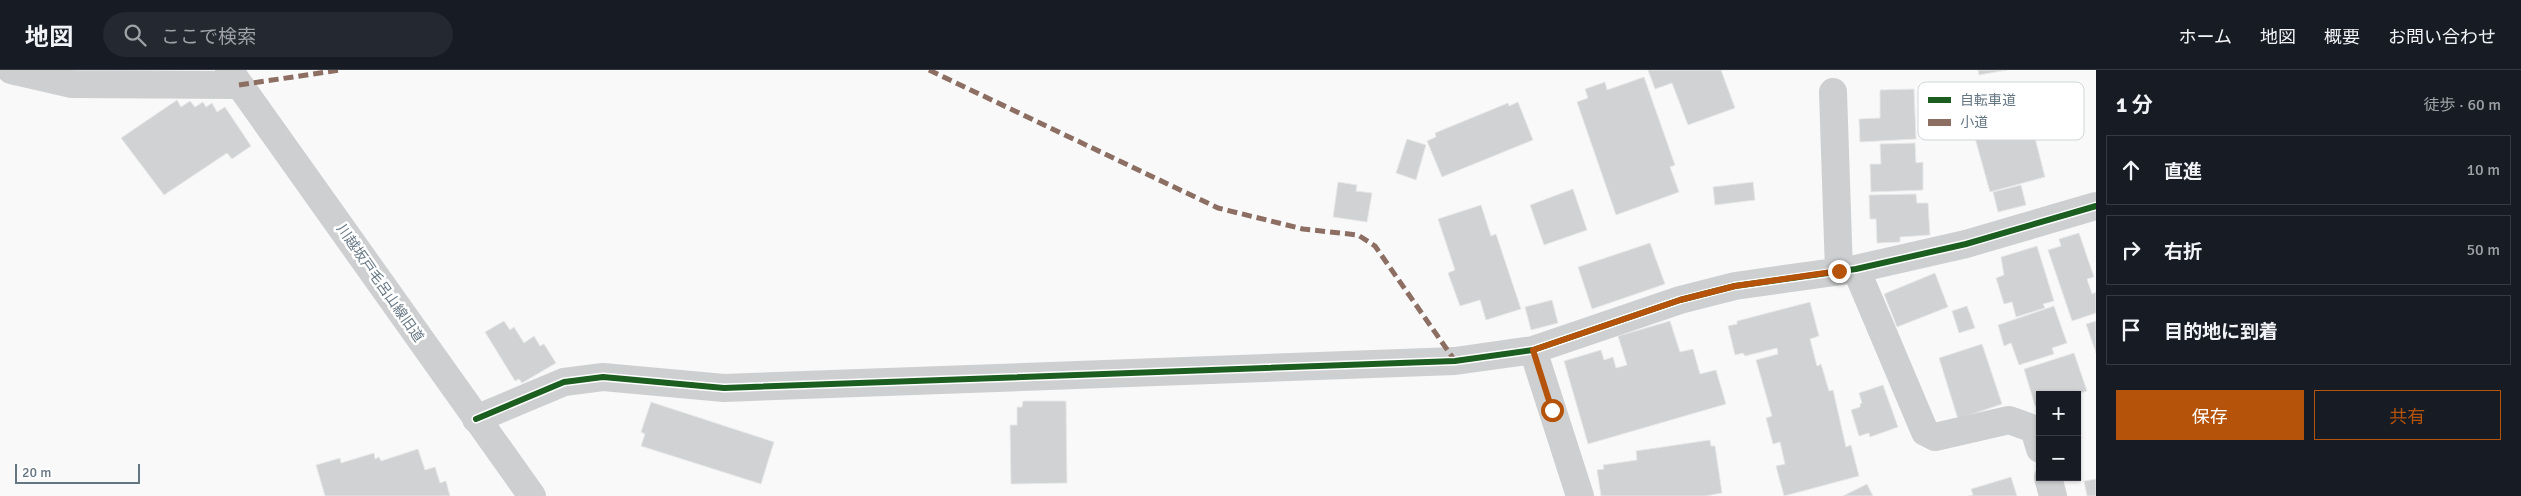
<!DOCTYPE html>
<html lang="ja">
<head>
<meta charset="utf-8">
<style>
	:root { --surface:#171b24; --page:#242831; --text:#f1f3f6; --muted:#9ea1a6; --line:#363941; --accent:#b45309 }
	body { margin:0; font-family:Signika,"Noto Sans JP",sans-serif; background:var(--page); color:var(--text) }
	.controls { position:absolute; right:15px; bottom:15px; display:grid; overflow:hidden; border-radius:0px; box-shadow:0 1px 4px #0004 }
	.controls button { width:45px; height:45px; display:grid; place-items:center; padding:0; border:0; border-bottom:1px solid var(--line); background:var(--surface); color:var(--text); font:25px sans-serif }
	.scale { position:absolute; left:15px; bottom:12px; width:125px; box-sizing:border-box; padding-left:5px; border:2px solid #657683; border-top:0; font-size:14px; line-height:18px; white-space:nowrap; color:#657683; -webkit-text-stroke:4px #fff; paint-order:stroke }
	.stop { position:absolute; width:15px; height:15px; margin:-11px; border:4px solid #b45309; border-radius:50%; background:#fff }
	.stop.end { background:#b45309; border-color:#fff; box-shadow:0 1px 5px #0008 }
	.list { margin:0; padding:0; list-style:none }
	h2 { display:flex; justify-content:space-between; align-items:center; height:65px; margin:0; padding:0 20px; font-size:21px }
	h2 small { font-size:16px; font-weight:400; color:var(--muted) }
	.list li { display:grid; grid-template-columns:32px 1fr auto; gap:15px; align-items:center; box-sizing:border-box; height:70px; margin:0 10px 10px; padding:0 10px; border:1px solid var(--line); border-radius:0px }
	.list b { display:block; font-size:19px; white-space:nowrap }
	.list em { font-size:16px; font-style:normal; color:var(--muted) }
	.actions { display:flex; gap:10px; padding:15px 20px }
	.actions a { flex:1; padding:11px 0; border:1px solid var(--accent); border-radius:0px; text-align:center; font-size:18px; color:var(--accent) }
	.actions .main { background:var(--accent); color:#fff }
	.icon { flex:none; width:28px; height:28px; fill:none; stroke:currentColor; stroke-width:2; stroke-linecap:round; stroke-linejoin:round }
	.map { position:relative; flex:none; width:2096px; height:426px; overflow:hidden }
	header { display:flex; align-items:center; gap:30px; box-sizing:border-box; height:70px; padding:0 25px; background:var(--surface); border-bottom:1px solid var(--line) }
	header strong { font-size:24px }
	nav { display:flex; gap:28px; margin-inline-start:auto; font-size:18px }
	.search { width:350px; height:45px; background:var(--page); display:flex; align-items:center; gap:12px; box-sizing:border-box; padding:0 18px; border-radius:28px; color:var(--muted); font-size:19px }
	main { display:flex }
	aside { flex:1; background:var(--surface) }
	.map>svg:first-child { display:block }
	.building { fill:#d0d2d3; stroke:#e8e8e8 }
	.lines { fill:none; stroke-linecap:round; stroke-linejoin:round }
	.minor { stroke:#cecfd0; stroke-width:28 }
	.quiet { stroke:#8d6e63; stroke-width:5; stroke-dasharray:10 5; stroke-linecap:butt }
	.cycleway-casing { stroke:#fff; stroke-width:9 }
	.cycleway { stroke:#1b5e20; stroke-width:6 }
	.route { stroke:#b45309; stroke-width:6 }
	.labels { text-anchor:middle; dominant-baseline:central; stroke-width:5; stroke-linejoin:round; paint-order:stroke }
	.street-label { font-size:14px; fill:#657683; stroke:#fff }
	.key { fill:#fff; stroke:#d1d6da; stroke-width:1 }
	.key-label { font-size:14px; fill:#657683 }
</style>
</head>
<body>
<header>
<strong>地図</strong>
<div class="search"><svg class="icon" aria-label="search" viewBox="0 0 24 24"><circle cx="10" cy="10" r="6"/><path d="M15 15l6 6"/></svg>ここで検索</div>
<nav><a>ホーム</a><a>地図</a><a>概要</a><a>お問い合わせ</a></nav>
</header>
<main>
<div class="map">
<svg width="2096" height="426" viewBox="0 0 2096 426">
	<rect width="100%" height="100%" fill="#f9f9f9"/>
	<path class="building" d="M1648,0H1721L1735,38L1688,55L1672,13L1655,19Z
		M1978,0H2007L1979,5Z
		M1644,7L1675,95L1670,97L1679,122L1616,145L1577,32L1588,28L1585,19L1605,12L1607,20Z
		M2022,17L2045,107L1990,122L1975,68L1969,70L1959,34Z
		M1914,19L1916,69L1860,72L1859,49L1880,48V20Z
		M177,30L181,37L190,31L195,37L203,32L206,37L212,33L217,42L225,37L251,76L232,89L227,83L164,125L121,68Z
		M1518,32L1533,70L1442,107L1427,71L1436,67L1435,63L1508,33L1509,36Z
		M1407,69L1426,75L1416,110L1396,103Z
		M1915,73L1916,93L1923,92V120L1871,122L1870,94H1881L1880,74Z
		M1338,112L1357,115L1356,121L1372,123L1367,152L1333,147Z
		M1753,112L1755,130L1715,135L1713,117Z
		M2021,115L2026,135L1998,142L1993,122Z
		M1573,119L1587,160L1544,175L1530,135Z
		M1916,124L1917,133H1928L1930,165L1900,167V172L1877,173L1876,149H1870L1869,125Z
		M1481,135L1491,166L1496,164L1521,239L1486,250L1480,230L1460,236L1448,203L1455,200L1438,149Z
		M2079,163L2094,207L2087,209L2092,224L2096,222V243L2072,251L2048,180L2061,176L2059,169Z
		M1650,173L1665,214L1592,239L1578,197Z
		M2037,176L2054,231L2043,234L2045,238L2016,247L2012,232L2004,234L1996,208L2004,205L2001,187Z
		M1935,203L1948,237L1897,257L1884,224Z
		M1552,230L1558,253L1531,260L1525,237Z
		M1810,232L1819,266L1810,269L1817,296L1821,294L1829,321L1833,320L1846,377L1851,375L1859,406L1784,426L1776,396L1785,394L1780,372L1773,374L1766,348L1772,346L1756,290L1778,284L1777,278L1745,286L1743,283L1735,285L1728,256L1737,254V251Z
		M1967,236L1975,258L1959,263L1952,241Z
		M2054,236L2067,273L2052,278L2054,284L2019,295L2011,273L2004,276L1998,255Z
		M504,251L510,260L514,257L524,273L534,266L540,276L544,274L556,293L522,313L519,309L515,311L485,262Z
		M1670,251L1680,282L1693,279L1700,304L1716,300L1726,334L1588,374L1564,291L1601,280L1604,290L1613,287L1616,298L1627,295L1618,266Z
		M2096,251V283L2086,254Z
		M1982,274L2002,334L1958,349L1939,288Z
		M2074,283L2087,321L2076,325H2040V335L2035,336L2024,299Z
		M1883,315L1898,357L1870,367L1869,363L1859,366L1851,340L1860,337V334L1862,333L1859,323Z
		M1023,331H1066L1067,413L1011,414L1010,355H1017V337H1022Z
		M651,332L774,372L761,414L641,376L645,364L641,362Z
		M1710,370L1711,376H1715L1722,423L1706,426H1601L1597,400L1604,399L1603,395L1637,390L1636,381Z
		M418,379L425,400L435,397L440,413L446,411L450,426H325L316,395L340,388L341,393L374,383L375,389L379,387L381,391Z
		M2011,407L2017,426H1968L1973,425L1971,419Z
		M2096,409V426H2087L2084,411Z
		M1867,414L1873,426H1843Z"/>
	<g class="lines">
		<path class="minor" d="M11,0L72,14L239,15
			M229,0L532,426
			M1833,22L1839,201
			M1856,199L1925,362L1935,367L2009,350L2034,359L2040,379
			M1533,280L1580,426
			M476,349L564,312L603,307L724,318L1455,291L1533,280L1680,230L1735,216L1856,199L1966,174L2096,136
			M2048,407L2053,426"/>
		<path class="quiet" d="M929,0L1218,138L1303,159L1358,165L1375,176L1455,291
			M239,15L340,0"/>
		<g class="cycleway-casing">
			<path id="cycleway" d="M476,349L564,312L603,307L724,318L1455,291L1533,280L1680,230L1735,216L1856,199L1966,174L2096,136"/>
		</g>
		<use href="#cycleway" class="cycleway"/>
	</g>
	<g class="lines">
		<path class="route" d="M1552,340L1533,280L1680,230L1735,216L1839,201"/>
	</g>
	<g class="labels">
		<g class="street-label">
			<text transform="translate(380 213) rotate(55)">川越坂戸毛呂山線旧道</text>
		</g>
	</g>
	<rect x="1918" y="12" width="166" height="58" rx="8" class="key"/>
	<rect x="1928" y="27" width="23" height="6" fill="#1b5e20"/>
	<rect x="1928" y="49" width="23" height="7" fill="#8d6e63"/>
	<g class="key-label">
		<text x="1960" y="35">自転車道</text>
		<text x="1960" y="57">小道</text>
	</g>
</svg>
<div class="controls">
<button>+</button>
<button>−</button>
</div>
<div class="scale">20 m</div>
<div class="stop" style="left:1552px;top:340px"></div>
<div class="stop end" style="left:1839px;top:201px"></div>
</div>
<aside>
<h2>1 分<small>徒歩 · 60 m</small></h2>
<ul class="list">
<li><svg class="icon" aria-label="ahead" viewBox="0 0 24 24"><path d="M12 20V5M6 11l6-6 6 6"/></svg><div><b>直進</b></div><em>10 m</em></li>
<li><svg class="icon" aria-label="right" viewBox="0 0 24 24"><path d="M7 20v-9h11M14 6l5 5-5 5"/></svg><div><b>右折</b></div><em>50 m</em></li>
<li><svg class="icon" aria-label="arrive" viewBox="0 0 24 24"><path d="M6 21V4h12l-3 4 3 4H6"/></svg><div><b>目的地に到着</b></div></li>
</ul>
<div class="actions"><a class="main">保存</a><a>共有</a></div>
</aside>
</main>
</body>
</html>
